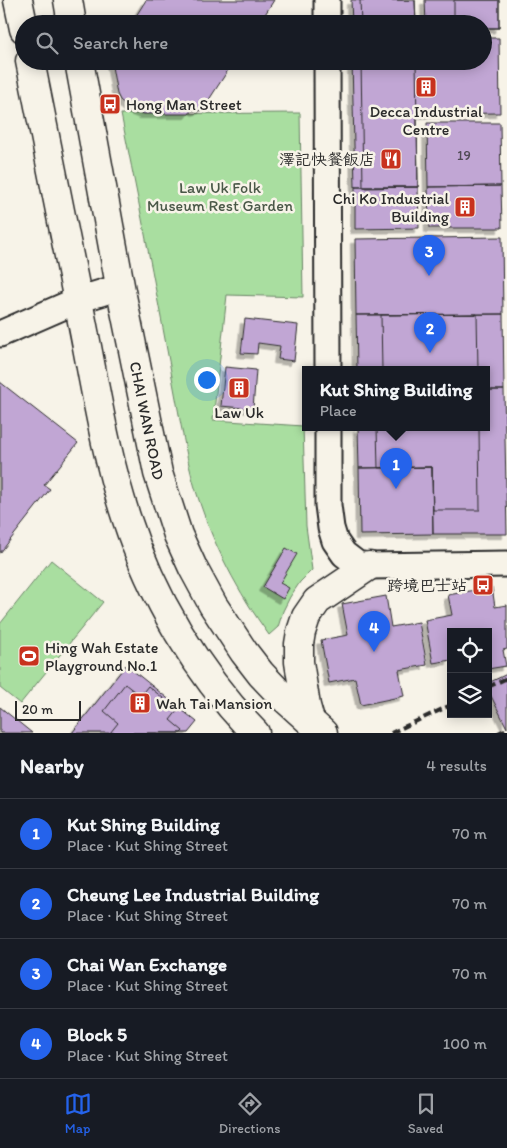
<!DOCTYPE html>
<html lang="en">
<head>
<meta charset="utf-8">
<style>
	:root { --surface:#171b24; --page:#20242c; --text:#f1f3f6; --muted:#9ea1a6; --line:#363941; --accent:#2563eb }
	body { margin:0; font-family:Itim,"LXGW WenKai TC",sans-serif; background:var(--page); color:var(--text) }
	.controls { position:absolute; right:15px; bottom:15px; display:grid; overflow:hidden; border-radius:0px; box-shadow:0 2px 12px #0003 }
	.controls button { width:45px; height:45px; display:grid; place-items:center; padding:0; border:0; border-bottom:1px solid var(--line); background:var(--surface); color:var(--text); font:25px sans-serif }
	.scale { position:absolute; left:15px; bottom:12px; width:66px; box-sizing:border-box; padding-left:5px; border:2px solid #2b2b2b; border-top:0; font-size:14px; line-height:18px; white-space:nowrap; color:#2b2b2b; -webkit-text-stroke:4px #f7f3e8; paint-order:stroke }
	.you { position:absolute; left:206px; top:379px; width:18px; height:18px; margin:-12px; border:4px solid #fff; border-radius:50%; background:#1a73e8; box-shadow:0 0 0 8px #1a73e833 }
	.badge { display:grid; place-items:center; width:32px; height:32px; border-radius:50%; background:var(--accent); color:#fff; font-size:16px; font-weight:700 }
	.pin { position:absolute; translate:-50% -41px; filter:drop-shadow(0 1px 2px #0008) }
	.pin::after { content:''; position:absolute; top:26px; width:18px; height:15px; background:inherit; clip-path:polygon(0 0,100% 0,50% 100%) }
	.popup { position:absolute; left:302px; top:366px; width:188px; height:65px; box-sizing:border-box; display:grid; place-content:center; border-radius:0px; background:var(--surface); filter:drop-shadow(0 1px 4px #0005); font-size:16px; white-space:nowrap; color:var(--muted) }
	.popup b { font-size:19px; color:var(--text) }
	.popup::after { content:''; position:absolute; left:50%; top:100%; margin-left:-10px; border:10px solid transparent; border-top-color:var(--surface) }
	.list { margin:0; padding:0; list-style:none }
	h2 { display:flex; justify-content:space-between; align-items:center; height:65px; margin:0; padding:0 20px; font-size:21px }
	h2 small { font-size:16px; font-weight:400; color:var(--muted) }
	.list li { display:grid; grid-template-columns:32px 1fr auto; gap:15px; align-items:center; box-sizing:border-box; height:70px; padding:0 20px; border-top:1px solid var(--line) }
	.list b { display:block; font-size:19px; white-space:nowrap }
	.list p { margin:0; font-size:16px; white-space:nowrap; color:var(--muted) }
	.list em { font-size:16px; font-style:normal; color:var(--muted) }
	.icon { flex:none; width:28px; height:28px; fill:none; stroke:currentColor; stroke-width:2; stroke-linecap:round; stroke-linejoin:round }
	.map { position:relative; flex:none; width:507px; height:733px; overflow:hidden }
	.search { position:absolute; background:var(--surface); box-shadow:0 2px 12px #0003; left:15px; right:15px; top:15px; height:55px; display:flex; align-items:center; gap:12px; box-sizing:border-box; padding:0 18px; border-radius:28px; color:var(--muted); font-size:19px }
	.sheet { height:345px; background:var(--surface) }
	nav { display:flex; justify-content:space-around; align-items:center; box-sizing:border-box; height:70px; border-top:1px solid var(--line); background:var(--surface); font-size:14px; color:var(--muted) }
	nav a { display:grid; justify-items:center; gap:2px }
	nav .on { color:var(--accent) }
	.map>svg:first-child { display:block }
	.green { fill:#a9dea0; stroke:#6a8466 }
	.building { fill:#c1a6d4; stroke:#2b2b2b; filter:url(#shadow) }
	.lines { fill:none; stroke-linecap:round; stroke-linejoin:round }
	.minor-casing { stroke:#2b2b2b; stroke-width:29 }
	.major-casing { stroke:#2b2b2b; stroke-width:31 }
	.minor { stroke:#f7f3e8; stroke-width:25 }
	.major { stroke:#f7f3e8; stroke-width:28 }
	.rail { stroke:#2b2b2b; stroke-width:4; stroke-dasharray:8 4; stroke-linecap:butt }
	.labels { text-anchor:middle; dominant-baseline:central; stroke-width:5; stroke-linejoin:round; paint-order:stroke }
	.number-label { font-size:14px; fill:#504a55 }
	.poi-label { font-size:16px; fill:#2b2b2b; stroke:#f7f3e8; text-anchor:start }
	.park-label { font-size:16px; fill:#4a5848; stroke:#f7f3e8 }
	.street-label { font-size:16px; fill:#2b2b2b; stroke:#f7f3e8 }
</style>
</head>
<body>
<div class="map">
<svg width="507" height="733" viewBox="0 0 507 733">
	<defs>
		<filter id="shadow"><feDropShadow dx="-4.5" dy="4.5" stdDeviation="0" flood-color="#0004"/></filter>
	</defs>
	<rect width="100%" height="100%" fill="#f7f3e8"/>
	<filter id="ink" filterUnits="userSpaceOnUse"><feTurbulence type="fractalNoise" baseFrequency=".02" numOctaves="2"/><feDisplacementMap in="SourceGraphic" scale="10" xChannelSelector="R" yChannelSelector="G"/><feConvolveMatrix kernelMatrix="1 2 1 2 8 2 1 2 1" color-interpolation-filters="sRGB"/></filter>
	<g filter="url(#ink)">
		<path class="green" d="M300,113L303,297L227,295L213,420L303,426L306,526L312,570L300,582L290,597L283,611L278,627L269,635C238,592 213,545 197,494C189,470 185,445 180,420C174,388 168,355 162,323C149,253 135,184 121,114Z
			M51,560L103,602L20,704L0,688V624Z"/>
		<path class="building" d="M146,0H274L259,24H131Z
			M351,0H415L416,24H352Z
			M360,0H415L416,24H361Z
			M425,0H499V28H483V24H426Z
			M454,0H499V28H483V24H454Z
			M483,38H499L500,113L417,114L418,187H355L352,61H483Z
			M111,61H234L203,109L197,111L193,109L189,114H144L129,108L120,100L117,94Z
			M361,61H416L418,187L363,188Z
			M427,123H500L501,186L428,187Z
			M501,186L502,228H429L428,187Z
			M355,187H418L419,228L355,229Z
			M502,237L503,314L356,315L355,239Z
			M477,314L478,370H382L381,315Z
			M503,314L504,390H486V370H357L356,315Z
			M245,319L298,325L294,361L278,359L280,346L258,343L257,354L241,353Z
			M225,367L256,370L253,409L221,406Z
			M0,382L78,443L44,485L50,489L0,553Z
			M486,390H504L507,534H433L432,467L359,468L358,428H486Z
			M377,428H479L480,510H433L432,467L378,468Z
			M432,467L433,534L360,535L359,468Z
			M286,548L297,554L280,583L289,588L283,599L263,587Z
			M492,587L495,607L507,605V649L503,650L506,666L488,669V632H451V660L433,663L425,620L452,615L448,595Z
			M386,596L391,627L419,622L427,665L399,670L404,696L361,705L355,678L329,683L321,640L348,635L342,604Z
			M126,665L197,722L188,733H72Z
			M507,674V728L488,690V683Z
			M125,684L140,696L148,686L178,710L170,720L183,731L181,733H110L118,723L104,711Z
			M0,707L32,733H0Z"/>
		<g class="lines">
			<g class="minor-casing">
				<path id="minor" d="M327,0V24
					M327,61L328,370
					M0,334L78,300L120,287
					M328,428V505L331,528L335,541L344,554L357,564L369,566L507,564"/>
			</g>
			<g class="major-casing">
				<g id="major">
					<path d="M18,0L24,29"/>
					<path d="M68,0L72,24"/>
					<path d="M30,61C48,148 65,235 82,321C95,386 105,453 126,517C152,597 197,673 255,733"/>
					<path id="s1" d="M79,61L121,291L158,473L178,535L193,568L213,605L244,652L261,674L281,695L323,733"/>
					<path d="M310,720L306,706L299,662V644L301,632L306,617L317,601L369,566"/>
				</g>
			</g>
			<use href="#minor" class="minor"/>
			<use href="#major" class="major"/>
			<path class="rail" d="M488,687L507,678
				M391,733L451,705
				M498,733L507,729"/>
		</g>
	</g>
	<defs>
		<g id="building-square" transform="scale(1.125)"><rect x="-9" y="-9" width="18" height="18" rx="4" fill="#c8321e" stroke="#f7f3e8"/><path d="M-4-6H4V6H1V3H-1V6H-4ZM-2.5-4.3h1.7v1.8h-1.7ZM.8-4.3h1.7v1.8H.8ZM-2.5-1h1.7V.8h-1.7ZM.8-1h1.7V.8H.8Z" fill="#fff"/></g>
		<g id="bus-square" transform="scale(1.125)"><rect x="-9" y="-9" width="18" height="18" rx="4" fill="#c8321e" stroke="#f7f3e8"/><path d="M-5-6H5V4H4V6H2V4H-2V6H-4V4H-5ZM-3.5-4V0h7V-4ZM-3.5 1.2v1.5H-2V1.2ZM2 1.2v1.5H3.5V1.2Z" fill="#fff"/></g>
		<g id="restaurant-square" transform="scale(1.125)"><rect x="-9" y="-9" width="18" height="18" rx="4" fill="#c8321e" stroke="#f7f3e8"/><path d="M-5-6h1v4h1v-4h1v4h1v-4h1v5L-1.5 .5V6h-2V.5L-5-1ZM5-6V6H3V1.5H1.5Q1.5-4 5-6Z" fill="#fff"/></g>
		<g id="stadium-square" transform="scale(1.125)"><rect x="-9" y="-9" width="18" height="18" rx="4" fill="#c8321e" stroke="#f7f3e8"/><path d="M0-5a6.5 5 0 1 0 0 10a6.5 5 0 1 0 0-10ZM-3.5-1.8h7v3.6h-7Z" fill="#fff"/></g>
	</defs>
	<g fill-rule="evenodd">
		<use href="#building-square" x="426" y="87"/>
		<use href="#bus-square" x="110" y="104"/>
		<use href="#restaurant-square" x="391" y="159"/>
		<use href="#building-square" x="465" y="207"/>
		<use href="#building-square" x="239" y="388"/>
		<use href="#bus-square" x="483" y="585"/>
		<use href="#stadium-square" x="29" y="656"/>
		<use href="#building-square" x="140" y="703"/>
	</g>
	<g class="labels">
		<g class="number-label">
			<text x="464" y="155">19</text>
		</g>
		<g class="poi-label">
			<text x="126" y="104">Hong Man Street</text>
			<text x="426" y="111" text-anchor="middle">Decca Industrial<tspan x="426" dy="18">Centre</tspan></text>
			<text x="375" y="159" text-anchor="end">澤記快餐飯店</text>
			<text x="449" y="198" text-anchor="end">Chi Ko Industrial<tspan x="449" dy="18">Building</tspan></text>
			<text x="239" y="412" text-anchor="middle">Law Uk</text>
			<text x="467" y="585" text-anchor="end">跨境巴士站</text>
			<text x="45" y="647">Hing Wah Estate<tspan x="45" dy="18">Playground No.1</tspan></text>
			<text x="156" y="703">Wah Tai Mansion</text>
		</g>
		<g class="park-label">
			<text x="220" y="187">Law Uk Folk<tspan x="220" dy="18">Museum Rest Garden</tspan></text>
		</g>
		<g class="street-label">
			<text stroke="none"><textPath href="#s1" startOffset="366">CHAI WAN ROAD</textPath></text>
		</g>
	</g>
</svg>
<div class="controls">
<button><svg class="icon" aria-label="locate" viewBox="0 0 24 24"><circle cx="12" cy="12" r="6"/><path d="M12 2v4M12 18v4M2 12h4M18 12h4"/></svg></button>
<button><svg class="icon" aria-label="layers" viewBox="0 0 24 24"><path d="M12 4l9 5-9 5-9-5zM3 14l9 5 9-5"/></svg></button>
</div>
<div class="scale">20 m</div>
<div class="you"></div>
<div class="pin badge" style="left:396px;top:489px">1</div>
<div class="popup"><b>Kut Shing Building</b>Place</div>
<div class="pin badge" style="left:430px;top:353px">2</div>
<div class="pin badge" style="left:429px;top:276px">3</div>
<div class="pin badge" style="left:374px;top:652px">4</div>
<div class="search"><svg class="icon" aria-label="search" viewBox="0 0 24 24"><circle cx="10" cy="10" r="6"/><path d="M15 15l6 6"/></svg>Search here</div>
</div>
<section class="sheet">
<h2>Nearby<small>4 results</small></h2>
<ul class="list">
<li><span class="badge">1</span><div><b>Kut Shing Building</b><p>Place · Kut Shing Street</p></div><em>70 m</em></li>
<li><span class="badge">2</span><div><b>Cheung Lee Industrial Building</b><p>Place · Kut Shing Street</p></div><em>70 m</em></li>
<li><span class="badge">3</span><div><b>Chai Wan Exchange</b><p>Place · Kut Shing Street</p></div><em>70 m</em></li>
<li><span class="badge">4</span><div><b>Block 5</b><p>Place · Kut Shing Street</p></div><em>100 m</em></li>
</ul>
</section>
<nav>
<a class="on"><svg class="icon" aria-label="map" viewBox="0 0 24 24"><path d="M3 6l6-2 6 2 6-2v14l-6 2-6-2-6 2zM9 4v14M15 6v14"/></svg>Map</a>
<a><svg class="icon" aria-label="directions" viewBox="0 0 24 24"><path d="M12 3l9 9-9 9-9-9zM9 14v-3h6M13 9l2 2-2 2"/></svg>Directions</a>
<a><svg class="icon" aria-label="saved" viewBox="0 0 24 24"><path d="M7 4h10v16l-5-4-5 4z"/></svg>Saved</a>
</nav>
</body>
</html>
